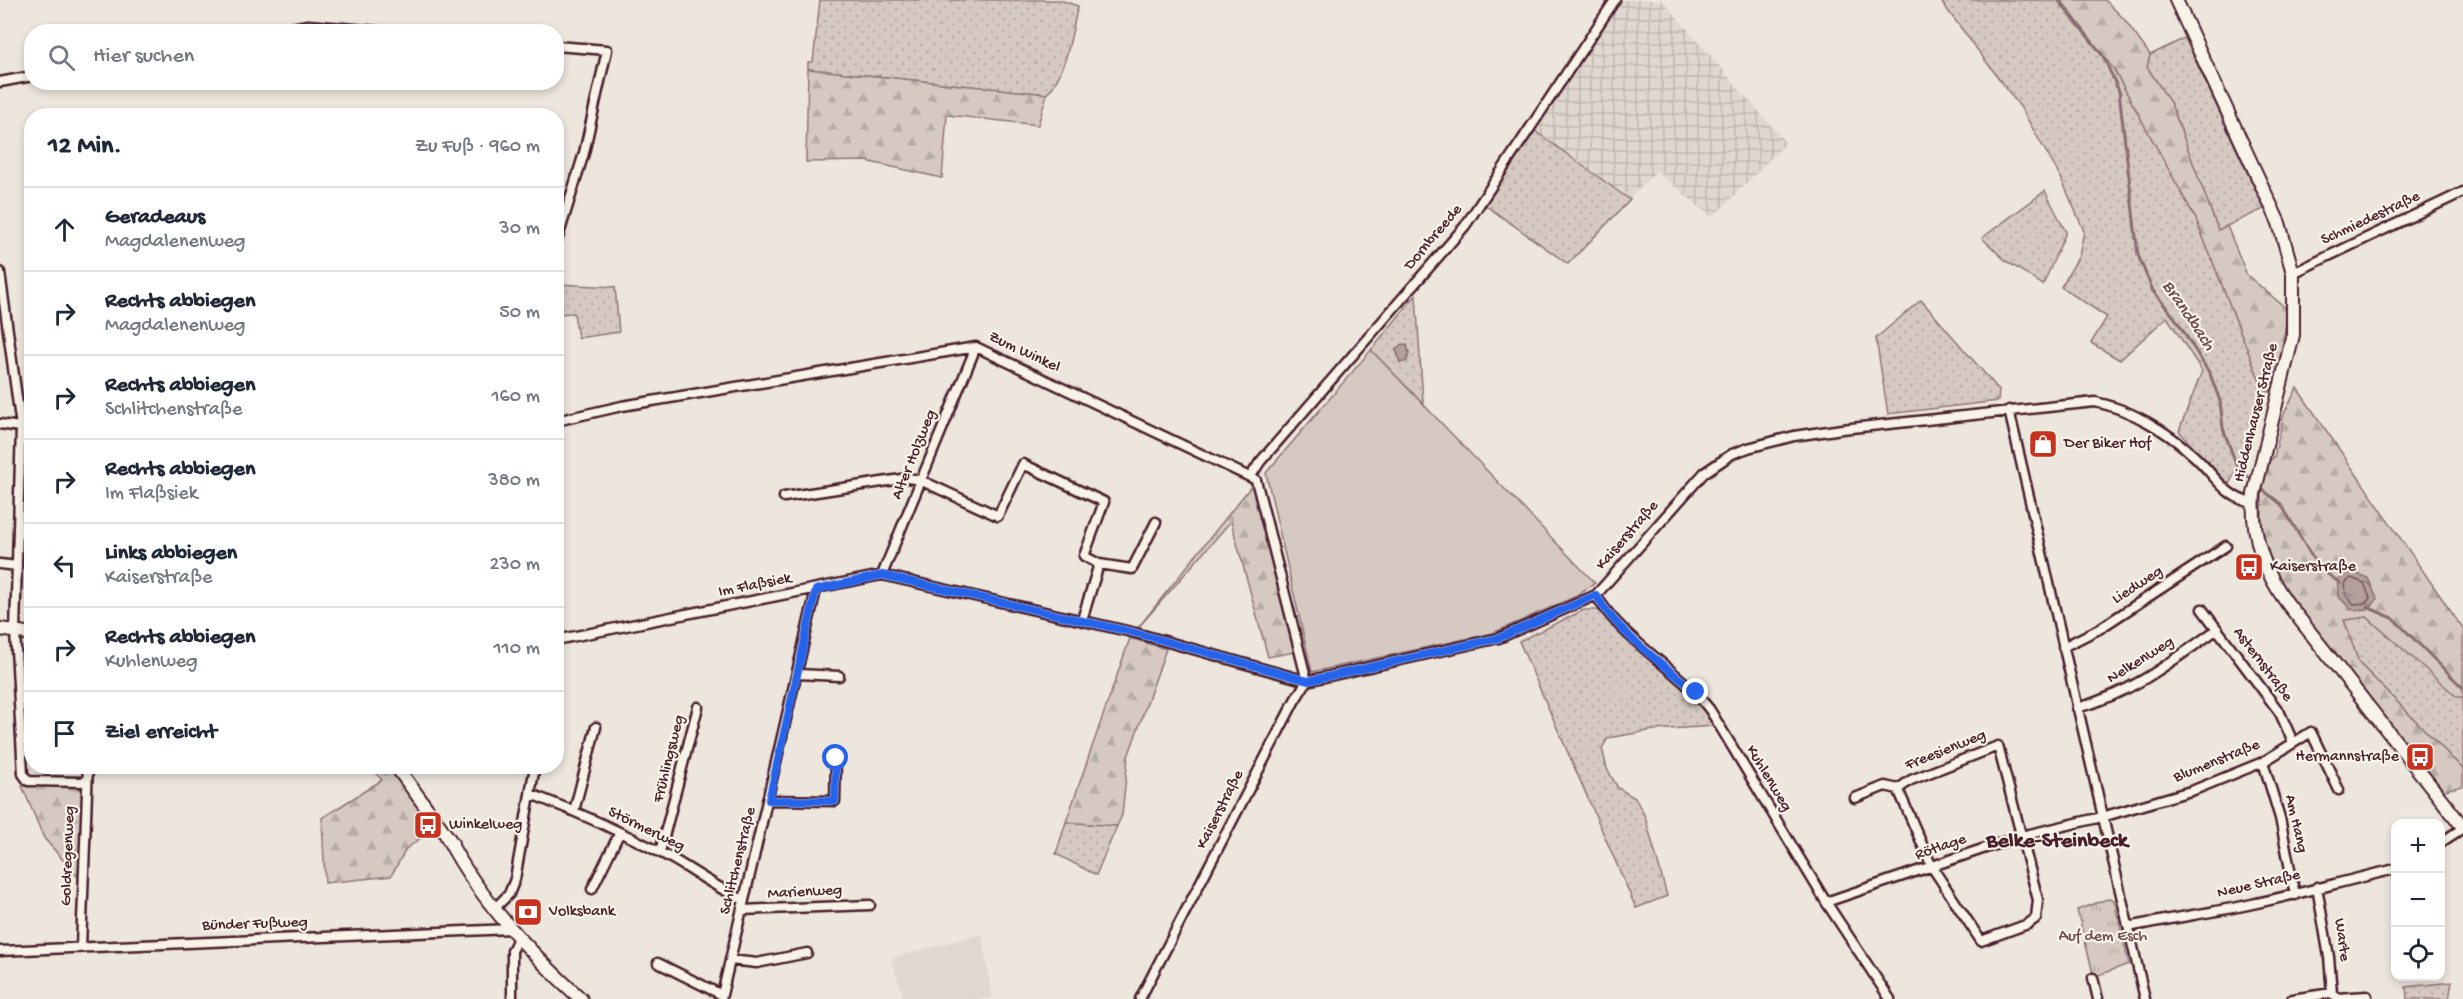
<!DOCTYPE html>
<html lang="de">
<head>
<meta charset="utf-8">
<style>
	:root { --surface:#fff; --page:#f2f2f3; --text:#1f2937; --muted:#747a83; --line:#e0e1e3 }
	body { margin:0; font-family:"Gochi Hand",sans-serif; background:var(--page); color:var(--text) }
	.controls { position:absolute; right:18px; bottom:18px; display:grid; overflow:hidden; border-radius:12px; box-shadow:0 3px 9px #0003 }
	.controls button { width:54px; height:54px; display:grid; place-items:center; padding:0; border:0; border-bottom:2px solid var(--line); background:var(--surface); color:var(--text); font:30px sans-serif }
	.stop { position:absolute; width:18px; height:18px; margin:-14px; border:4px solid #2563eb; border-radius:50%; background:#fff }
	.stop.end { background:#2563eb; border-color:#fff; box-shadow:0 2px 6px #0008 }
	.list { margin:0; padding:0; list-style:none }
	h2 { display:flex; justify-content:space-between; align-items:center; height:78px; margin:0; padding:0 24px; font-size:26px }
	h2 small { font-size:20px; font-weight:400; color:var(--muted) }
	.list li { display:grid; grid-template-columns:39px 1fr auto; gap:18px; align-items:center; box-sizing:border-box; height:84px; padding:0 24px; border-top:2px solid var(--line) }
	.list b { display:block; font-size:22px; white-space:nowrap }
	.list p { margin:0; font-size:20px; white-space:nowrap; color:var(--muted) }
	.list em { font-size:20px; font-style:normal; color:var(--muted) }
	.icon { flex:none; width:33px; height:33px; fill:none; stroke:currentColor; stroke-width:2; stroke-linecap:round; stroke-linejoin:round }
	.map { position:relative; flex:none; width:2463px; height:999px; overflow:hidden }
	.search { position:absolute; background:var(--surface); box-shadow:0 3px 9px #0003; left:24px; top:24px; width:540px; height:66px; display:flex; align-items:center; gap:15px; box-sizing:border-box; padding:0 21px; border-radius:24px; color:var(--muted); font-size:22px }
	.panel { position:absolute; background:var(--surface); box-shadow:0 3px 9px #0003; left:24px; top:108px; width:540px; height:666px; border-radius:24px }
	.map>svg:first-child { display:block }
	.built { fill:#e0d7d0 }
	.industrial { fill:url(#industrial-grid) }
	.grass { fill:url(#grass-dots); stroke:#907476; stroke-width:1.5 }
	.forest { fill:url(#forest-firs); stroke:#907476; stroke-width:1.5 }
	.park { fill:url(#park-tufts); stroke:#907476; stroke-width:1.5 }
	.pitch { fill:#d5c9c2; stroke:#907476; stroke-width:1.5 }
	.water { fill:url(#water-ripples); stroke:#896c6f; stroke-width:1.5 }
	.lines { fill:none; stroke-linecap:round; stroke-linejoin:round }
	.shore { stroke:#745259; stroke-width:1.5 }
	.stream { stroke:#896c6f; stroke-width:3 }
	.street-casing { stroke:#4a1f2b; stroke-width:13 }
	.secondary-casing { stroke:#4a1f2b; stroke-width:16 }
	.street { stroke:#f7f3e8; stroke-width:8 }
	.secondary { stroke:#f7f3e8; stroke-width:12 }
	.route { stroke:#2563eb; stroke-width:8 }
	.labels { text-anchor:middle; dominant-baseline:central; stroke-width:4.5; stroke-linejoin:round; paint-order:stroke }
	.street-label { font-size:16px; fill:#4a1f2b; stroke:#f7f3e8 }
	.poi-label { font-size:16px; fill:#4a1f2b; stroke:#f7f3e8; text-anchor:start }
	.park-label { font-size:16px; fill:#6d4a51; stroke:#f7f3e8 }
	.water-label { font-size:18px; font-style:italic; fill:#6f4c53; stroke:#f7f3e8 }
	.district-label { font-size:22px; font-weight:bold; fill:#4a1f2b; stroke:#f7f3e8 }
</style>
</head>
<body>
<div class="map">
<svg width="2463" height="999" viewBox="0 0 2463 999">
	<defs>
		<pattern id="industrial-grid" width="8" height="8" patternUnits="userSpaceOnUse" patternTransform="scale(1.5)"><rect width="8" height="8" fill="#e0d7d0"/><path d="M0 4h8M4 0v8" fill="none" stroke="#c2b8b3"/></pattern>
		<pattern id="grass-dots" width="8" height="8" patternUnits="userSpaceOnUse" patternTransform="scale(1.5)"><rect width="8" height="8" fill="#d5c9c2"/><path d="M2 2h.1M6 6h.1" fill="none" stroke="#b8aca7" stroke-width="1.8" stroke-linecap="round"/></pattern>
		<pattern id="forest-firs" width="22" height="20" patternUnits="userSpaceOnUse" patternTransform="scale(1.5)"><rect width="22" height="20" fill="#d5c9c2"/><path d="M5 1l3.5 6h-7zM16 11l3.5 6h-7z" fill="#b8aca7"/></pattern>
		<pattern id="park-tufts" width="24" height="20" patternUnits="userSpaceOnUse" patternTransform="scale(1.5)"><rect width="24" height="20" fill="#d5c9c2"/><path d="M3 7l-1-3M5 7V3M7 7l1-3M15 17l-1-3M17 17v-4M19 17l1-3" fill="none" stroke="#b8aca7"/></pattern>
		<pattern id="water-ripples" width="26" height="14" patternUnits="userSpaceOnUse" patternTransform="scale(1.5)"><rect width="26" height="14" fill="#b39f9d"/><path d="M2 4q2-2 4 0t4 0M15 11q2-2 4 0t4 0" fill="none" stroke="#948180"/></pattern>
	</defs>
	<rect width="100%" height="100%" fill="#ece6dd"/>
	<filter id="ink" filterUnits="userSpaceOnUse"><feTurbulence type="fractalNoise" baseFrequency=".0167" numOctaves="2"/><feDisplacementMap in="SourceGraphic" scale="12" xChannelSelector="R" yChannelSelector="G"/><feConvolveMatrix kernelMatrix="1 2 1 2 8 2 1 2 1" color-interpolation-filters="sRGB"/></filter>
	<g filter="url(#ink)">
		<path class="built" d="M982,934L992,999H904L891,958Z"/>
		<path class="industrial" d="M1622,0H1662L1786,143L1714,216L1709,215L1656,171L1568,264L1485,205Z"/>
		<path class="grass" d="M820,0H1060L1078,6C1071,33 1067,73 1047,94L808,69V62H813Z
			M1940,0H2057L2113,68L2196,219L2263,389L2241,461L2228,486L2179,431L2202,371L2167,317L2120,360L2091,343L2107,317L2061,287L2079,256L2084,231L2061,178L2021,108Z
			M2185,38L2264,209L2218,230L2171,104L2147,67L2150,55Z
			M1535,131L1630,200L1568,264L1485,205Z
			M2045,191L2066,232L2043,285L2006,261L1982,238Z
			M557,284L615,287L619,332L578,338L574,313L557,314Z
			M1416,295L1423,402L1424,405L1371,350Z
			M1921,300L1999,390L1998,401L1888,414L1876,338Z
			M1584,610H1598L1696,700L1714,726L1654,730L1608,738L1602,748L1607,769L1618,788L1635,798L1645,816L1667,896L1636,908L1519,641Z
			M2367,617L2457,696L2463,697V769L2359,663L2344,620Z
			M1066,822L1117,826L1096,875L1056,854Z
			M2452,982L2449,999H2407L2406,987Z"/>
		<path class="forest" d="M2057,0H2105L2124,19L2150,55L2147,67L2171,104L2218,230L2227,226L2247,275L2288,310L2279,365L2270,392L2263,389L2196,219L2113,68Z
			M808,69L1047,94L1038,125L947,115L942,178L866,161L806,162Z
			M2297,388L2463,629V697H2457L2367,617L2344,620L2359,663L2463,769V786L2441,791L2290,599L2274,573L2266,548L2262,532V494L2267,463L2274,457L2284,414Z
			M1253,484L1295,652L1268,657L1231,521L1137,629Z
			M1130,638L1166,649L1128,757L1122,815L1117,826L1066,822Z
			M370,767H390L433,829L406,849L391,876L325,883L322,818L382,780Z
			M75,784L83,792L78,877L44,838L22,786Z"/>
		<path class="park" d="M2110,898L2114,900L2129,964L2096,976L2093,973L2077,910Z"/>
		<path class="pitch" d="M1371,350L1595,583L1572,598L1493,633L1312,672L1266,473Z"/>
		<path class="water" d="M1402,344L1407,345L1409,353L1407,361L1400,363L1396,349Z
			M2350,571L2368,578L2377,599L2370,609L2352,610L2339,597L2338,579Z"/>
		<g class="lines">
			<path class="shore" d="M2351,578L2364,583L2370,598L2366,603L2354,604L2346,595L2345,583Z"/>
			<path class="stream" d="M2060,0L2103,56L2119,91L2138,255L2153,291L2175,318L2210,374L2220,401L2223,428L2236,464L2254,483
				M2259,487L2281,504L2318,567L2340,583
				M2367,607L2393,618L2463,688"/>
			<g class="street-casing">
				<path id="street" d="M271,32L308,25L389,32
					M556,46L607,50L584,153L556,244
					M0,82L32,76
					M0,272L21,427L15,631L23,774L28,781L87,782
					M2293,273L2463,192
					M2009,410L2145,999
					M556,421L622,406L976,347L1256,480L1307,681L1136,633L882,575L556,640
					M0,424L32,429
					M1251,476L1260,462L1465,226L1615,0
					M784,497L908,478L920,480L998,516L1023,464L1104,502L1084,556L1099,564L1082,620
					M0,564L17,566
					M1099,564L1132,569L1156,522
					M882,575L976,347
					M1596,595C1623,642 1677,667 1710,710L1826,902L1890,999
					M2202,609L2280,713L2293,742
					M2063,647L2099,629L2226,546
					M798,674L839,676
					M2077,708C2132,693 2170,663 2216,630
					M1998,746L2038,900L2036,918L2028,924L1981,941L1932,867L1898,789L1911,780Z
					M2263,762L2280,818L2295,895
					M531,794C578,812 624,833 669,857C694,871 718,889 744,900
					M1855,798L1885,786L1898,789
					M769,800L835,801L836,758
					M574,811L596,727
					M2440,843L2463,828
					M660,852L698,707
					M592,889L619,834
					M1826,902L2021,836L2102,817L2194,790L2263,762L2311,732L2339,790
					M496,907L509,894L515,879L535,766
					M742,910L870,905
					M2129,927C2170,918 2211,913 2252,904C2300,894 2347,880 2396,869
					M81,947L88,766
					M0,951L511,929
					M730,960L757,963L807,953
					M658,963L722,995
					M2093,978L2098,999
					M2332,993L2337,998L2367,996
					M512,999V951L518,938
					M721,999L816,590
					M1140,999L1295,700L1307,681L1499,638L1596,595L1704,473L1732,454L1748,448L1794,436L1842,429L2095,402C2130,409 2167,431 2193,455C2213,472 2225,499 2254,503
					M2292,999L2332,993L2329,957L2317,887"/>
			</g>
			<g class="secondary-casing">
				<path id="secondary" d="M2176,0L2279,223L2293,273V335L2254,494C2251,534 2263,570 2287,603L2463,827
					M0,629L32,634
					M396,766L452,843
					M447,837C478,898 530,953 581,999"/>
			</g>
			<use href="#street" class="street"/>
			<use href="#secondary" class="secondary"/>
		</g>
	</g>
	<g class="lines" filter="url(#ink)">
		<path class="route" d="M836,758L835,801L769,800L816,590L882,575L1136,633L1308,681L1499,638L1596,595C1618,634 1662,663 1696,692"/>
	</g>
	<defs>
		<g id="shop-square" transform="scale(1.5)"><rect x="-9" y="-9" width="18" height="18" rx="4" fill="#c8321e" stroke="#f7f3e8"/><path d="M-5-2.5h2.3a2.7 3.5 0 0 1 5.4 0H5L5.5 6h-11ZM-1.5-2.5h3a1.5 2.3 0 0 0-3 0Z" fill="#fff"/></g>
		<g id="bus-square" transform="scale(1.5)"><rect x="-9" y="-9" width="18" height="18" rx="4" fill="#c8321e" stroke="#f7f3e8"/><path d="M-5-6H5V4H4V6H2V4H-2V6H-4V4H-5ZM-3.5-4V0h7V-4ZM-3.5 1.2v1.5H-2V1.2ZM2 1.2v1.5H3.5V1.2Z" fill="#fff"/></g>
		<g id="bank-square" transform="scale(1.5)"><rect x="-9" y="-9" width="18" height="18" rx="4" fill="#c8321e" stroke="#f7f3e8"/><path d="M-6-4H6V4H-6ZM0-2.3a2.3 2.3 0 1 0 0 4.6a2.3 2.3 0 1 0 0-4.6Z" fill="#fff"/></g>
	</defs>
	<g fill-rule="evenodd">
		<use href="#shop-square" x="2043" y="444"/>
		<use href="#bus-square" x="2249" y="567"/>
		<use href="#bus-square" x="2420" y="757"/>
		<use href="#bus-square" x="428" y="825"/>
		<use href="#bank-square" x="528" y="912"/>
	</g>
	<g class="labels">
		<g class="street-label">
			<text transform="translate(2371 219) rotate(-25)">Schmiedestraße</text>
			<text transform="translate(1434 238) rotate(-50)">Dornbreede</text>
			<text transform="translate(1024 353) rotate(25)">Zum Winkel</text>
			<text transform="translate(2257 413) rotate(-76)">Hiddenhauser Straße</text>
			<text transform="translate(915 455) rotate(-68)">Alter Holzweg</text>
			<text transform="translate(1628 536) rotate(-49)">Kaiserstraße</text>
			<text transform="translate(755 586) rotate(-11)">Im Flaßsiek</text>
			<text transform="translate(2138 586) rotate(-33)">Liedweg</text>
			<text transform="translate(2141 661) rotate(-32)">Nelkenweg</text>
			<text transform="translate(2262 665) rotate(53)">Asternstraße</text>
			<text transform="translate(1946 751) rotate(-22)">Freesienweg</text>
			<text transform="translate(670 759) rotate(-76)">Frühlingsweg</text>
			<text transform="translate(2217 762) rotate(-22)">Blumenstraße</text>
			<text transform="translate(1768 779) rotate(59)">Kuhlenweg</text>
			<text transform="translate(1221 810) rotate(-63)">Kaiserstraße</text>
			<text transform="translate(2295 824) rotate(77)">Am Hang</text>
			<text transform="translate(646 830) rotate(26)">Störmerweg</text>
			<text transform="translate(1941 848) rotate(-19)">Rötlage</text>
			<text transform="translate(69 856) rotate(-88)">Goldregenweg</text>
			<text transform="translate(739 861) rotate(-76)">Schlitchenstraße</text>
			<text transform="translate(2259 885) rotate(-13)">Neue Straße</text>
			<text transform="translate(805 893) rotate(-3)">Marienweg</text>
			<text transform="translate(255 925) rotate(-2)">Bünder Fußweg</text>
			<text transform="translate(2341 940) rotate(82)">Warte</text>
		</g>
		<g class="poi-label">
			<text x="2064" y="444">Der Biker Hof</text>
			<text x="2270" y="567">Kaiserstraße</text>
			<text x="2399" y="757" text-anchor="end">Hermannstraße</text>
			<text x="449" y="825">Winkelweg</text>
			<text x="549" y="912">Volksbank</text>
		</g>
		<g class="park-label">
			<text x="2103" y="937">Auf dem Esch</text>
		</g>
		<g class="water-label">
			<text transform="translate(2188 316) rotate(56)">Brandbach</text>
		</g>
		<g class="district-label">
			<text x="2057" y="842">Belke-Steinbeck</text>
		</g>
	</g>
</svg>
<div class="controls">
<button>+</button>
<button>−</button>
<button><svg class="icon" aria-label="locate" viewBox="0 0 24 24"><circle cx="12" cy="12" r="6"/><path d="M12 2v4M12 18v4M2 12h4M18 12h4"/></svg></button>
</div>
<div class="stop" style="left:836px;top:758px"></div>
<div class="stop end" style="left:1696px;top:692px"></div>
<div class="search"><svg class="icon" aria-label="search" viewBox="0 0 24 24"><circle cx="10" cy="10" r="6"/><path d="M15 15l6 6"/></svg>Hier suchen</div>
<section class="panel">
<h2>12 Min.<small>Zu Fuß · 960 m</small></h2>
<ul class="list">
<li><svg class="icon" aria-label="ahead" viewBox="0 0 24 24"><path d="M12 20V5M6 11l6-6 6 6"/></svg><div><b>Geradeaus</b><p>Magdalenenweg</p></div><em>30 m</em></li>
<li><svg class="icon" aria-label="right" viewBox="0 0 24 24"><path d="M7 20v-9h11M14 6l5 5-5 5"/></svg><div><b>Rechts abbiegen</b><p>Magdalenenweg</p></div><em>50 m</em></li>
<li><svg class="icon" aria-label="right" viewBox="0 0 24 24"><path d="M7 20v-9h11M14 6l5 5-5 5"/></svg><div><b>Rechts abbiegen</b><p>Schlitchenstraße</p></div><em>160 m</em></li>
<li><svg class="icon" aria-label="right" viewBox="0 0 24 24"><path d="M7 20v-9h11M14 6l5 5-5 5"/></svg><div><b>Rechts abbiegen</b><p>Im Flaßsiek</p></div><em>380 m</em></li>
<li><svg class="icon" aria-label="left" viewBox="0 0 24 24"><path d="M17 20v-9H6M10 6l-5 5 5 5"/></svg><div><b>Links abbiegen</b><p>Kaiserstraße</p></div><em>230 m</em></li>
<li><svg class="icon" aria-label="right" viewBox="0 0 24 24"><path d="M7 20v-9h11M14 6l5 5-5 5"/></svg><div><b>Rechts abbiegen</b><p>Kuhlenweg</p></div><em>110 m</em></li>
<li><svg class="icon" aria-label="arrive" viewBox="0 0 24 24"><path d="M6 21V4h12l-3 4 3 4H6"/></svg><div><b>Ziel erreicht</b></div></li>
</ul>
</section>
</div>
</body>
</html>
